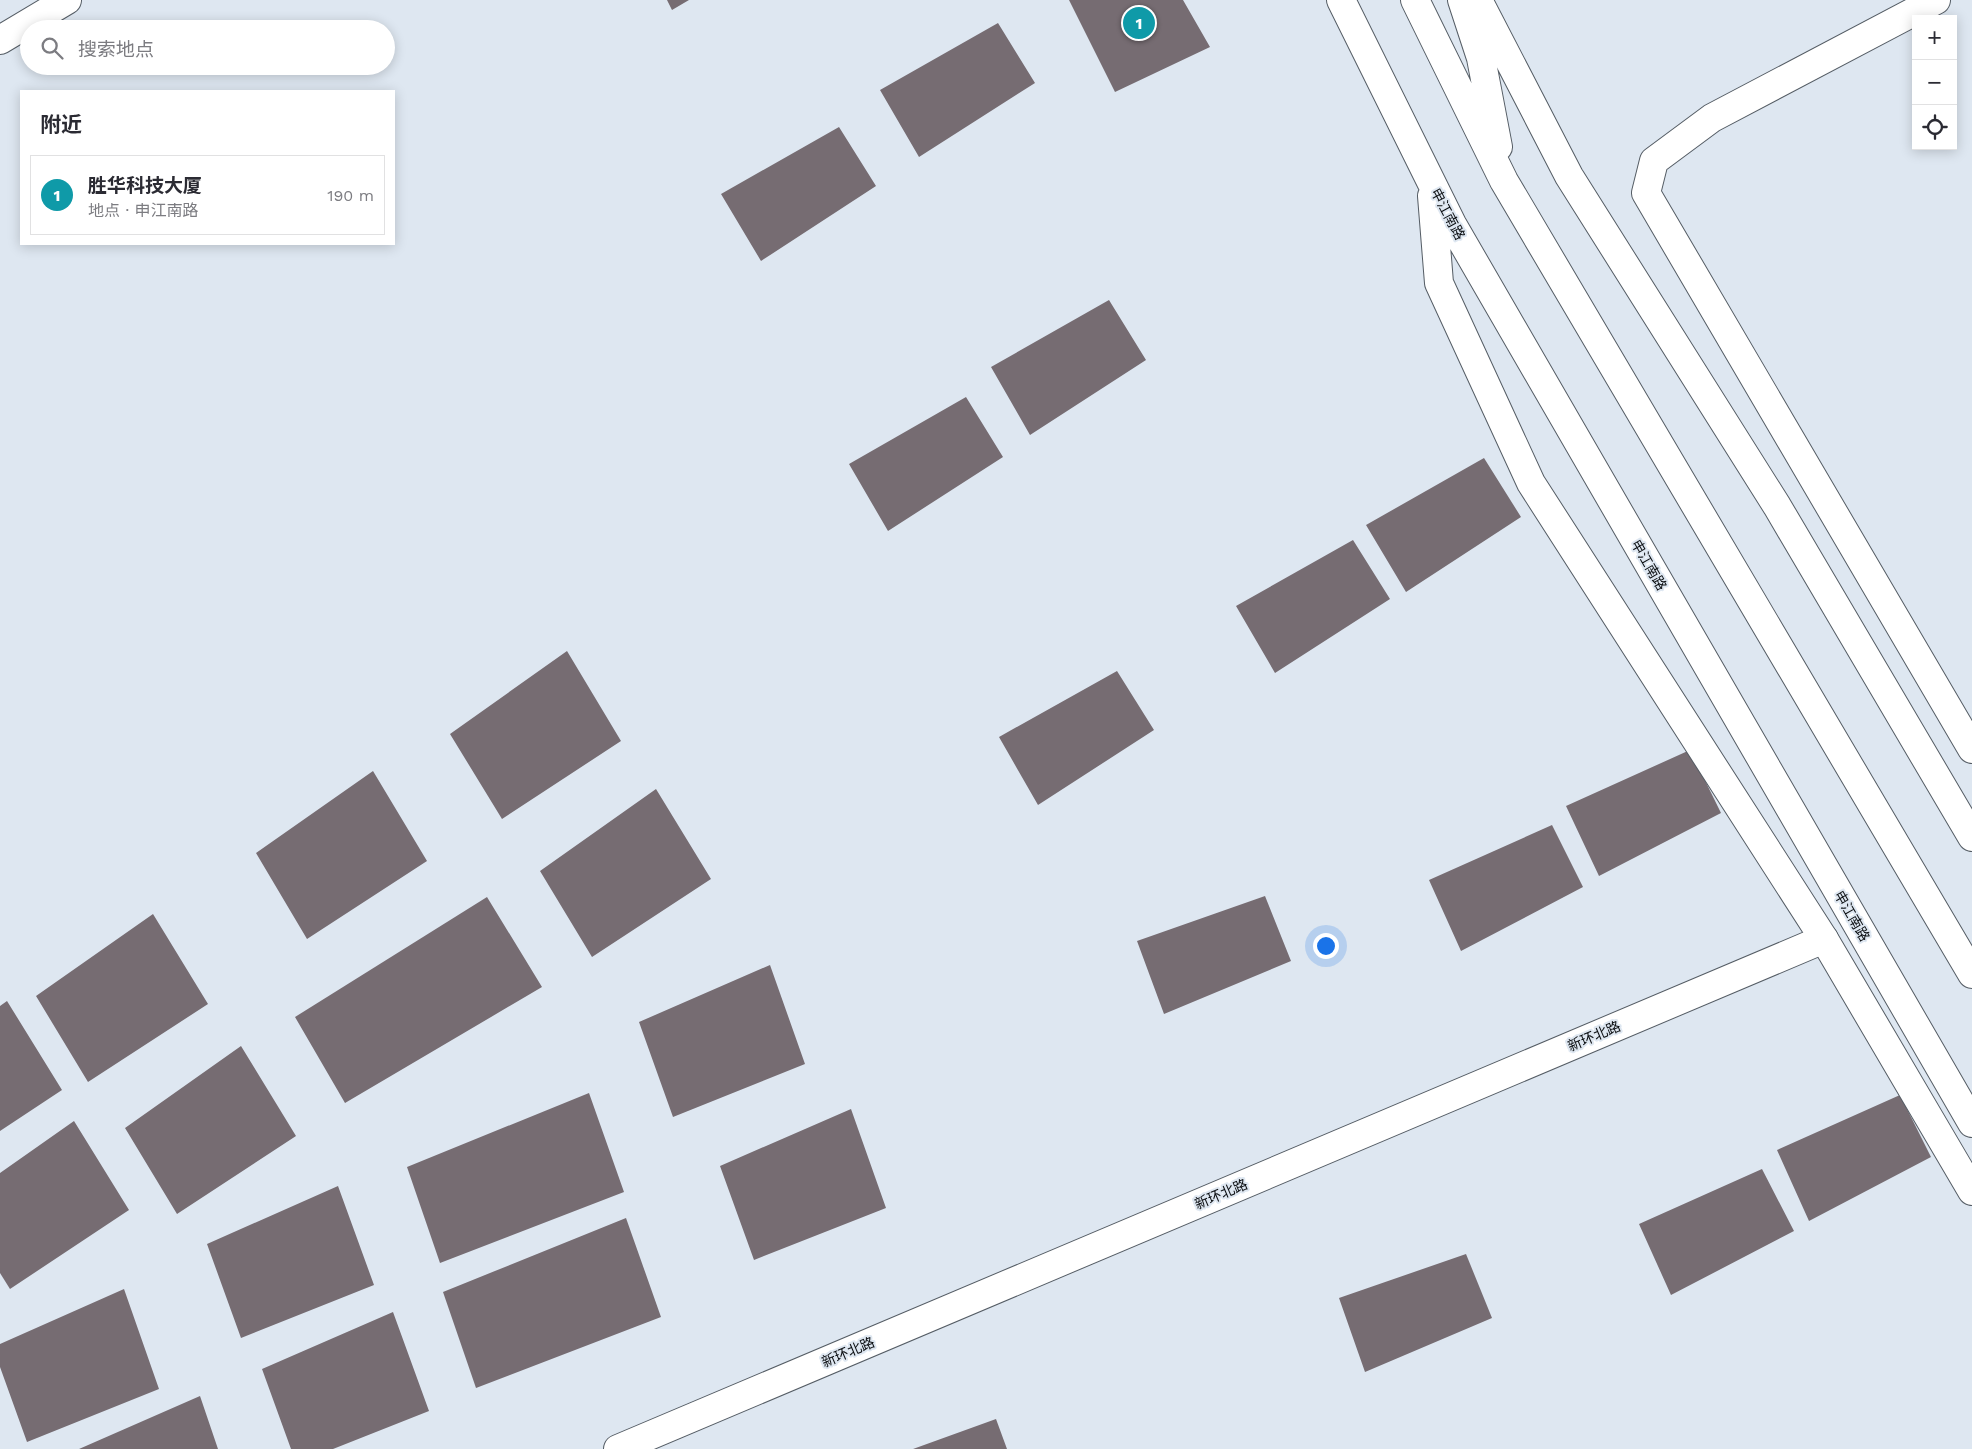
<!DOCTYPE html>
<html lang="zh">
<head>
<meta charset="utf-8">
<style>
	:root { --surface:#fff; --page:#f2f2f3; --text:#2b2b33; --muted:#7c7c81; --line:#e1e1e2; --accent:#7c3aed }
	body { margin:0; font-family:"Work Sans","Noto Sans SC",sans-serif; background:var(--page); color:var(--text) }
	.controls { position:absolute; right:15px; top:15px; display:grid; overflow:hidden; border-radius:0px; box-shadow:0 2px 12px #0003 }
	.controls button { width:45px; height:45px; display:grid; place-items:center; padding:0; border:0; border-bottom:1px solid var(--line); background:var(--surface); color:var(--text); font:25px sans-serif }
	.you { position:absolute; left:1325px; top:945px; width:18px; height:18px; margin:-12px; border:4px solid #fff; border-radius:50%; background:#1a73e8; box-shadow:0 0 0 8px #1a73e833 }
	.badge { display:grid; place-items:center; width:32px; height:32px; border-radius:50%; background:var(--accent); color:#fff; font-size:16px; font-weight:700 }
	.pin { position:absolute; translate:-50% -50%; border:2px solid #fff; box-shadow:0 1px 5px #0006 }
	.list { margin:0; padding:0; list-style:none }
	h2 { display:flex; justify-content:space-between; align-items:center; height:65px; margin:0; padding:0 20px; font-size:21px }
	h2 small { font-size:16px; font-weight:400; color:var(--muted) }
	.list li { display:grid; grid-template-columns:32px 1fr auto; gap:15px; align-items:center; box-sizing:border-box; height:80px; margin:0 10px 10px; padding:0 10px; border:1px solid var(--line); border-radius:0px }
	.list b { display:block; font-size:19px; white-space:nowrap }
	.list p { margin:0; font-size:16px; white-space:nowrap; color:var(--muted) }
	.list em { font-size:16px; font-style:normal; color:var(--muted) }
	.icon { flex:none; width:28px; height:28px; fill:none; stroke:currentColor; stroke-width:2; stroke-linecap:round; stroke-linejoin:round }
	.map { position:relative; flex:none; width:1972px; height:1449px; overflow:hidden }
	.search { position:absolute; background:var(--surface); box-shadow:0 2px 12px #0003; left:20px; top:20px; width:375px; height:55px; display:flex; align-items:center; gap:12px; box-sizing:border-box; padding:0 18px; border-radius:28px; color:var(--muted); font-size:19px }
	.panel { position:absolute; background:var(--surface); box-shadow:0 2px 12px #0003; left:20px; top:90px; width:375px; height:155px; border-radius:0px }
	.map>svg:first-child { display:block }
	.building { fill:#766c72 }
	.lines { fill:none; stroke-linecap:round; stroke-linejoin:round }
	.minor-casing { stroke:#555d65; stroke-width:30 }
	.tertiary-casing { stroke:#555d65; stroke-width:30 }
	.primary-casing { stroke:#555d65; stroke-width:30 }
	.minor { stroke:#fff; stroke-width:28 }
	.tertiary { stroke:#fff; stroke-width:28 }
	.primary { stroke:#fff; stroke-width:28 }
	.labels { text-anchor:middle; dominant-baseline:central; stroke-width:4; stroke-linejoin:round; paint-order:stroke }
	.street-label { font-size:14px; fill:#0a0d10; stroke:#dee7f1 }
</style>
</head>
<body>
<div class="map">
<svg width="1972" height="1449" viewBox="0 0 1972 1449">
	<rect width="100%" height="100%" fill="#dee7f1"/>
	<path class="building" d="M667,0H689L672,10Z
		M1069,0H1183L1210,47L1115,92Z
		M998,23L1035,83L919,157L880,90Z
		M839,127L876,186L761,261L721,194Z
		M1109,300L1146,360L1030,435L991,367Z
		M966,397L1003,457L888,531L849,464Z
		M1484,458L1521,517L1406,592L1366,525Z
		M1353,540L1390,599L1275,673L1236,606Z
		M567,651L621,741L502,819L450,734Z
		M1117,671L1154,730L1038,805L999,737Z
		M1690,750L1721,813L1599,876L1566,806Z
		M373,771L427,861L307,939L256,853Z
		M656,789L711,879L592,957L540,871Z
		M1552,825L1583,887L1461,951L1429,880Z
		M1265,896L1291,961L1164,1014L1137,941Z
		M487,897L542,987L345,1103L295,1017Z
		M153,914L208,1004L88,1082L36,996Z
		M770,965L805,1064L673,1117L639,1022Z
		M7,1001L62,1090L0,1131V1006Z
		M241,1046L296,1136L177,1214L125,1128Z
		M589,1093L624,1192L440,1263L407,1167Z
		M1900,1095L1931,1157L1809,1221L1777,1150Z
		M851,1109L886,1208L754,1260L720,1166Z
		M74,1121L129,1210L10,1289L0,1273V1173Z
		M1762,1169L1794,1231L1671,1295L1639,1224Z
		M338,1186L374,1285L241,1338L207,1244Z
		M626,1218L661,1317L476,1388L443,1292Z
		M1466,1254L1492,1318L1365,1372L1339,1298Z
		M124,1289L159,1389L27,1442L0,1367V1344Z
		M393,1312L429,1411L333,1449H291L262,1369Z
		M200,1396L218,1449H79Z
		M996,1419L1007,1449H913Z"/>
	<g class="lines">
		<g class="minor-casing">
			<path id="minor" d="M1936,0L1712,118L1654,161L1646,193L1972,749"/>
		</g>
		<g class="tertiary-casing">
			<path id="tertiary" d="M618,1449L1824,939"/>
		</g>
		<g class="primary-casing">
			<path id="primary" d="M1341,0L1452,224L1972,1123
				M1415,0L1504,181L1972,974
				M1462,0L1481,58L1498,147
				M1478,0L1569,176L1777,506L1972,837
				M0,40L67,0
				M1432,196L1439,283L1531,483L1824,939L1972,1191"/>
		</g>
		<use href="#minor" class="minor"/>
		<use href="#tertiary" class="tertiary"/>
		<use href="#primary" class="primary"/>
	</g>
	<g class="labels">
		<g class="street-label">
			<text transform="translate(1448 214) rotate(62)">申江南路</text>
			<text transform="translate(1649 565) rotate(60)">申江南路</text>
			<text transform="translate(1852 916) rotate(60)">申江南路</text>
			<text transform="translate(1594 1036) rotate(-23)">新环北路</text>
			<text transform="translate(1221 1194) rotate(-23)">新环北路</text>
			<text transform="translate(848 1352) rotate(-23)">新环北路</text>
		</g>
	</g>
</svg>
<div class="controls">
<button>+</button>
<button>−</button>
<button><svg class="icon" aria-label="locate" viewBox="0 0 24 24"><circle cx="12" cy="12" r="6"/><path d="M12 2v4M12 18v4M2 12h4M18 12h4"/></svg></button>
</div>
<div class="you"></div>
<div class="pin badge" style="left:1139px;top:23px;background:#0f9aa8">1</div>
<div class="search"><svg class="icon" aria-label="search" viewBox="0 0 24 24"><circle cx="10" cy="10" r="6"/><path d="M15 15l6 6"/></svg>搜索地点</div>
<section class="panel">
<h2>附近<small></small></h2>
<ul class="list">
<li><span class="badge" style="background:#0f9aa8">1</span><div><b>胜华科技大厦</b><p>地点 · 申江南路</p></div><em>190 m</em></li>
</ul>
</section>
</div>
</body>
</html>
